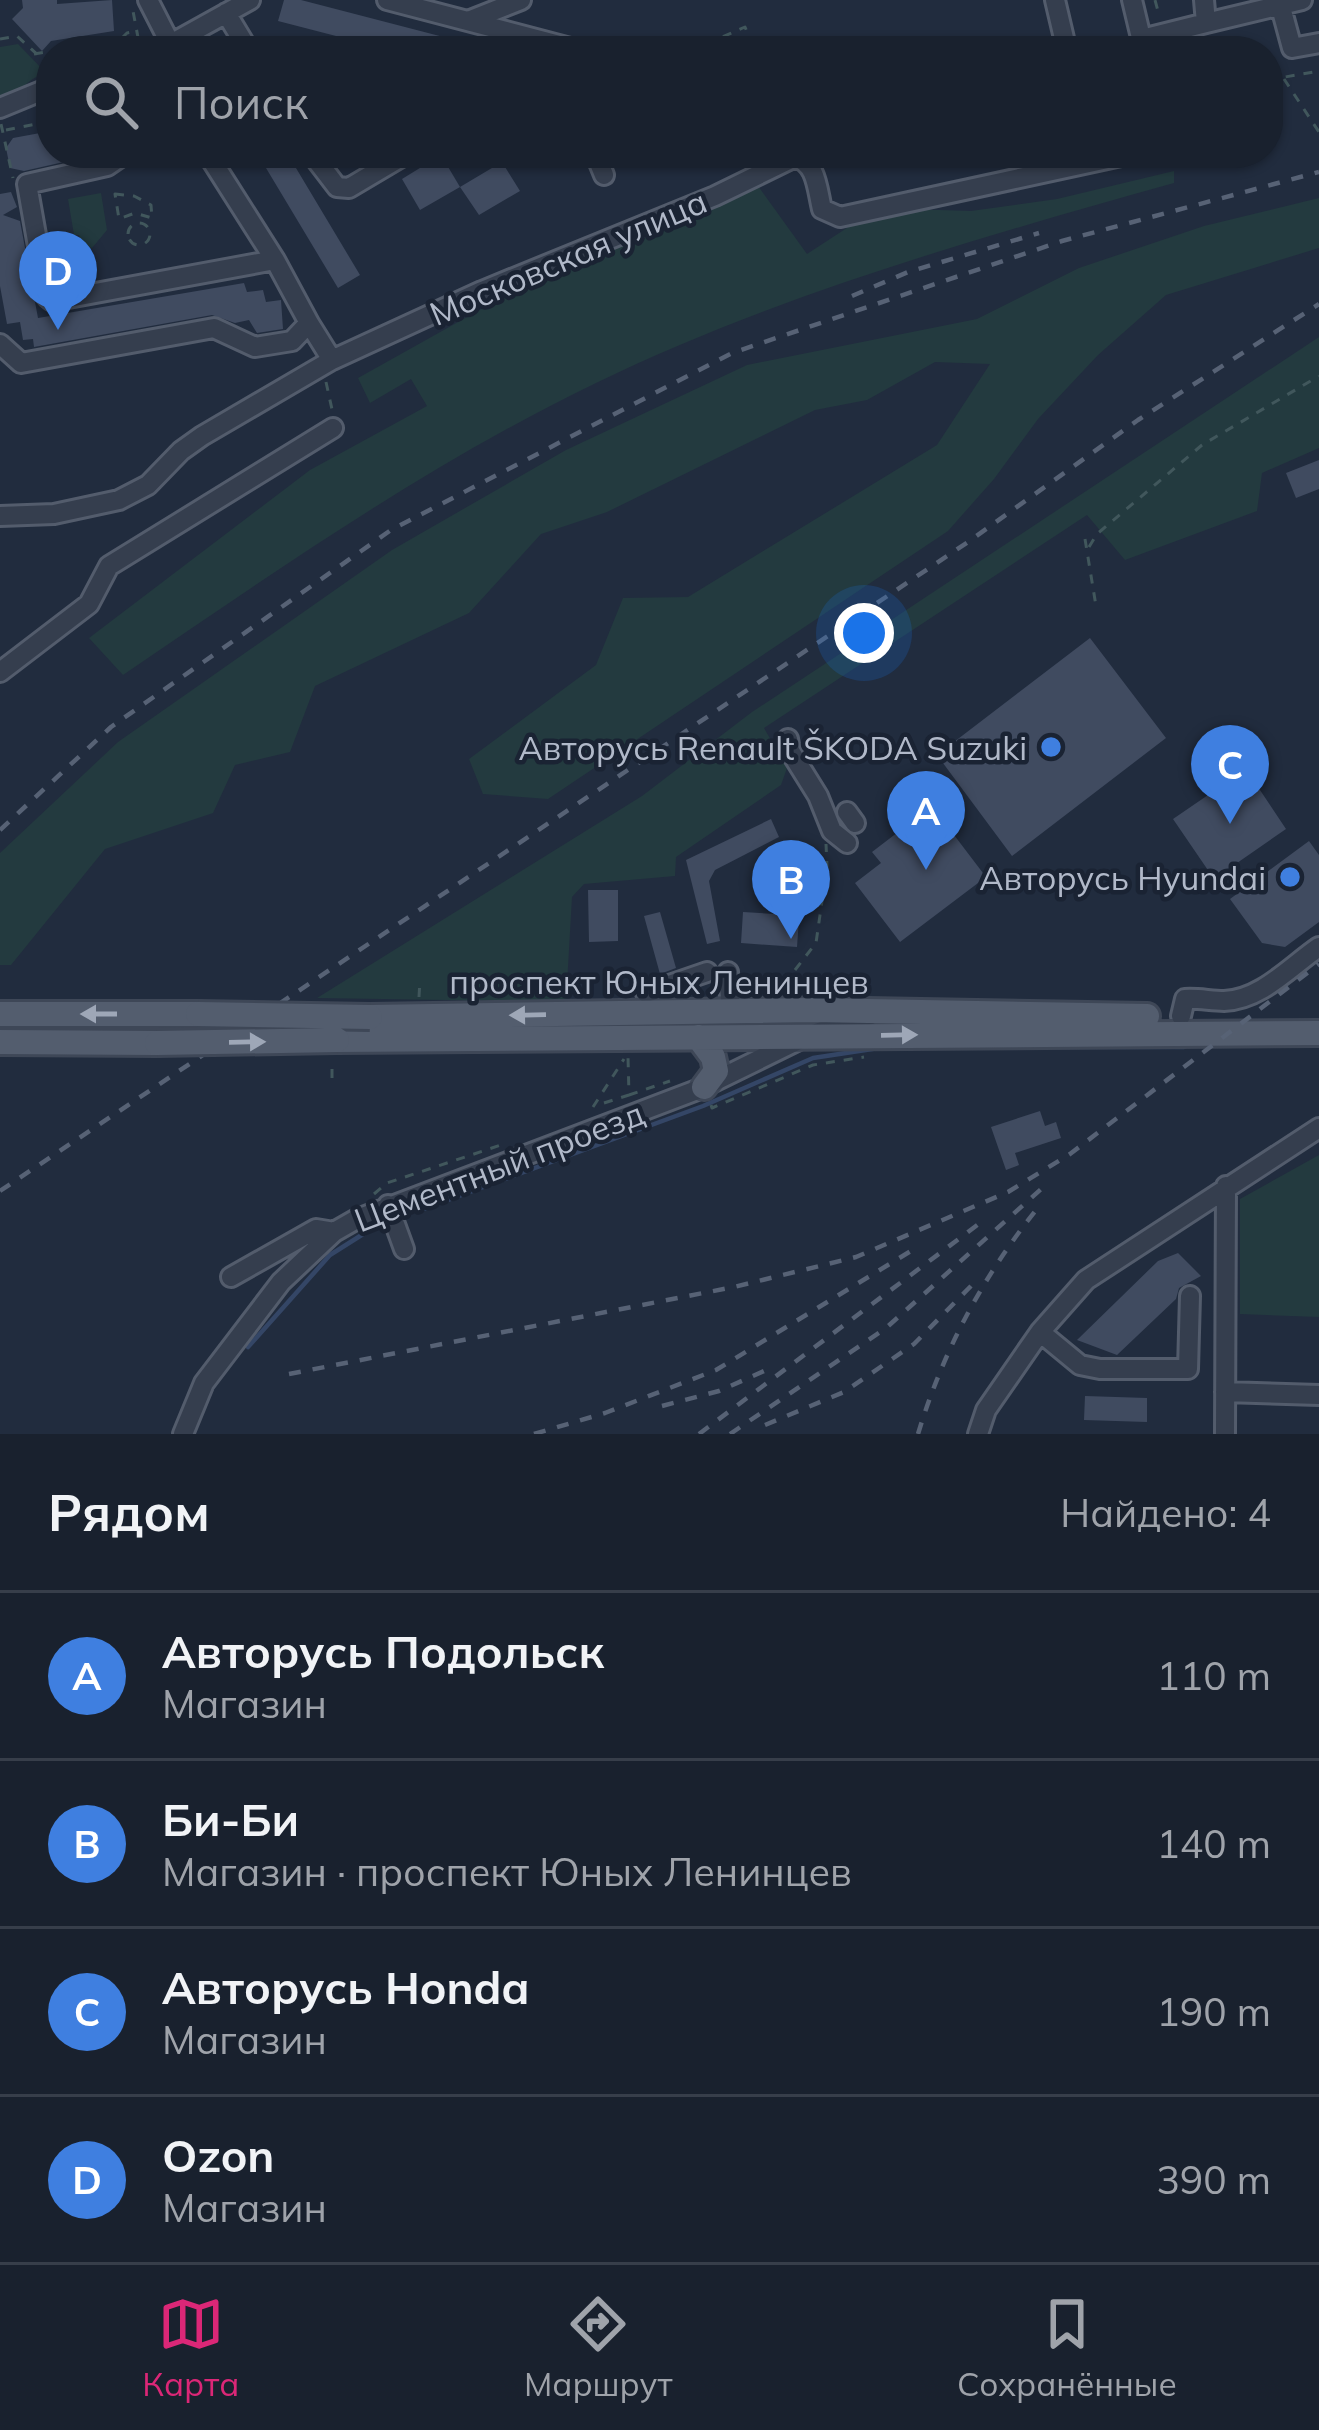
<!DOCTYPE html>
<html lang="ru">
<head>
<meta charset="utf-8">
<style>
	:root { --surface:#19212e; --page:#262e3a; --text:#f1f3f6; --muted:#9fa3aa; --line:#373e4a; --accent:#db2777 }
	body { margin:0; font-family:Mulish,sans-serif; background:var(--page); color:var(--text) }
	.you { position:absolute; left:864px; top:633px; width:42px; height:42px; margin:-30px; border:9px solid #fff; border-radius:50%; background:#1a73e8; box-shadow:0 0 0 18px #1a73e833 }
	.badge { display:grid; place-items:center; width:78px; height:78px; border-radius:50%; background:var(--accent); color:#fff; font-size:39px; font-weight:700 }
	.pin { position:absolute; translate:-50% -99px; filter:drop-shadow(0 3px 6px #0008) }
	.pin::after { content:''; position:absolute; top:63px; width:42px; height:36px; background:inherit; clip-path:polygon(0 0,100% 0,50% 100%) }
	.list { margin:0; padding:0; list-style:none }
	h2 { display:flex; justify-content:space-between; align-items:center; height:156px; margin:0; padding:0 48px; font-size:51px }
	h2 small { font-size:39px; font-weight:400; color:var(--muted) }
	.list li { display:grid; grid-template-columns:78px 1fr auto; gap:36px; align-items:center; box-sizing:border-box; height:168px; padding:0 48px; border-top:3px solid var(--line) }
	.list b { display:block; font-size:45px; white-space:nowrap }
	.list p { margin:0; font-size:39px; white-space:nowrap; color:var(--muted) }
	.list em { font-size:39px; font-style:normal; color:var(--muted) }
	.icon { flex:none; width:66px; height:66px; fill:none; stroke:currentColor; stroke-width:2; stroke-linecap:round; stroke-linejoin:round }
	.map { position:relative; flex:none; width:1319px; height:1434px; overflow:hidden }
	.search { position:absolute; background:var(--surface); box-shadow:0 3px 9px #0004; left:36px; right:36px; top:36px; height:132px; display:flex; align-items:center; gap:30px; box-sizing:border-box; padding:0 42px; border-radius:48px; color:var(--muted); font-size:45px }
	.sheet { height:828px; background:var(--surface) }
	nav { display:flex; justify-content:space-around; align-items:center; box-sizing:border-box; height:168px; border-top:3px solid var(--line); background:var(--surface); font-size:33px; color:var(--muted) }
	nav a { display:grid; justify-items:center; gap:6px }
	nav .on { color:var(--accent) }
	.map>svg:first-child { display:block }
	.green { fill:#233a3f }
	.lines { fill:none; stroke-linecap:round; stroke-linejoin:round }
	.stream { stroke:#344666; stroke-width:4.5 }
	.building { fill:#404b60 }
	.minor-casing { stroke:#535c6c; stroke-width:24 }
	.major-casing { stroke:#3e4757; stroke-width:30 }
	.path { stroke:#41575c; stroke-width:3; stroke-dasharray:9 9; stroke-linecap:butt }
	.minor { stroke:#353e4e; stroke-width:18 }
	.major { stroke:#535d6e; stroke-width:24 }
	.rail { stroke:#576275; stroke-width:4.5; stroke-dasharray:12 12; stroke-linecap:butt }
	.major-bridge-casing { stroke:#3e4757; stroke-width:30; stroke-linecap:butt }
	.major-bridge { stroke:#535d6e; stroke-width:24 }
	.oneway { fill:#9ea7b7 }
	.shop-dot { fill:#3f7fe0; stroke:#1a2333; stroke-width:4.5 }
	.labels { text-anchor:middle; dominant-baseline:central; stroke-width:9; stroke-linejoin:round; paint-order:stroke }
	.street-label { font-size:33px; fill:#b1b9c9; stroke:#1a2333 }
	.poi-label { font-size:33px; fill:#b1b9c9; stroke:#1a2333; text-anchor:end }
</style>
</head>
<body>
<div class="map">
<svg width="1319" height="1434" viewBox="0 0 1319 1434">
	<rect width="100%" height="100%" fill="#212c3e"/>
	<path class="green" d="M18,44L46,73C24,79 20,97 0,100V47Z
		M1174,171V183C978,238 780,294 596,383C428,464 276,571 123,675L89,638L310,470L427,406L411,379L370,403L358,378L578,255L758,186L807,254L856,222L908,209L971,211L1057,199Z
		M101,193L107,230L92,248L83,246L79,235H74L68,199Z
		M1319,198V248L1166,295L1098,355L1038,419L994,479L948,531L548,799L483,794L469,759L596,665L623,598L688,597L937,445L990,364L935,362L867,400L815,410L607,512L541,534L469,613L315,686L290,752L235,765L213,813L105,849L11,965H0V853L118,742L392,550L566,450L747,365L977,319L1079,268L1204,226Z
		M1319,337V448L1262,473L1257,511L1125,560L1087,515L764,728L787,768L781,785L676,857L675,876L584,884L572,897L566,1002L317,998L642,796L752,712Z
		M1319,1155V1317L1240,1314V1199Z"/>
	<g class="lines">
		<path class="stream" d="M992,1047H1184
			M421,1210L703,1106L813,1058L879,1048
			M248,1347L330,1255L368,1231"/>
	</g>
	<path class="building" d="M22,0H57V4L112,0L114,31L51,41L42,51L12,19L23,8Z
		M284,0H301L482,47V51H394L278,21Z
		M51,131V153H89L90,156L24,171L10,168L6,148L13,138Z
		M257,153H287L360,275L338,288Z
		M441,155L460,187L420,210L402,179Z
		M502,162L520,191L479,215L460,187Z
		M11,192L17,207L3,215L20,221L38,318L244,283L247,292L263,290L266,302L281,300L283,329L257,333L249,320L235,323L212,315L34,347L33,339L23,340L20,322L7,324L0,286V194Z
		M1319,460V489L1296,498L1286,473Z
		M1090,638L1166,738L1012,856L937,755Z
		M1246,769L1286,829L1214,879L1173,819Z
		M932,806L986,877L900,942L855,883L881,863L872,852Z
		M771,819L779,837L715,870L709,881L720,941L707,944L686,860Z
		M1309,841L1319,855V922L1285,947L1262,943L1230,899Z
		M782,847L804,849L797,947L741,943L743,912L774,914Z
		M588,890H618V941L589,942Z
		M660,912L676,968L660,974L644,916Z
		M1040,1111L1045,1126L1056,1122L1061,1138L1015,1153L1019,1165L1006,1170L991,1127Z
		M1178,1253L1201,1276L1179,1288L1176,1299L1117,1355L1077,1340L1158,1261Z
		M1085,1396L1147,1398V1422L1084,1420Z"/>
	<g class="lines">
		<g class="minor-casing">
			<path id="minor" d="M148,0L170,43
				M387,0L582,51
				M1055,0L1067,51
				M1132,0L1143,46
				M1279,0L1292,48L1319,43
				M226,13L249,51
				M468,21L521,0
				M1206,23L1302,0
				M1142,39L1206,23L1204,0
				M158,51L250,0
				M0,108L51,87
				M207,153L275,260
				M311,153L337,187L349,188L408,153
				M595,153L604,175
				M309,323L332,360
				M0,344L21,363L214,328L255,347L292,341L309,323L275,260L52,301L47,297L27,184L107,166L126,153
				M0,516L54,514L119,500L148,485L181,451L202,436L332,360L482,291L715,196L795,157C817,163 817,189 822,209L840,217L1135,153
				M0,672L89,604L109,566L333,428
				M788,739L790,751L818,796L832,831L847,843
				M847,812L855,823
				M728,972L731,1012
				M646,993L707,972
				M1181,1016L1185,999C1198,998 1211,1001 1224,1001C1261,1000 1291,966 1319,947
				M388,1205L404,1249
				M231,1277L316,1229L334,1232
				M1040,1332L1080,1365L1100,1369H1188L1190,1296
				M1225,1392L1319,1395
				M183,1434L204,1383L281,1282L334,1232L355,1220L697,1090L807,1036L871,1015
				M978,1434L986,1410L1040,1332L1086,1280L1319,1128
				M1225,1434L1226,1186"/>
		</g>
		<g class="major-casing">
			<path id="major" d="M0,1014H198
				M370,1017L813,1010L1147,1016
				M698,1037L713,1057L716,1071L704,1087
				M337,1040L1319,1033
				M0,1042L157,1043"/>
		</g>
		<path class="path" d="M1155,0L1159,15
			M0,39L17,36L51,67
			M132,51L140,48L133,11
			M690,51L745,27L755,51
			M34,54L121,39L127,33L137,31
			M1284,79L1319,132
			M1268,80L1319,71
			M1,124L13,178
			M6,130L51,121
			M115,194L134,196L151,205L152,218L135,213L119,219Z
			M128 234a11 11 0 1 1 22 0a11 11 0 1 1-22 0Z
			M326,382L333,414
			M1085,539L1096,606
			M1089,547L1097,534L1202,445L1319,376
			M795,970L816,943L827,866L826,844
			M616,981L626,995
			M419,997L420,979
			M332,1078V1062
			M629,1095L670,1081
			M604,1103L629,1095L628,1057
			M711,1105L712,1108L813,1065L864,1057
			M593,1107L624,1059
			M374,1194L387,1183L504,1144"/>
		<use href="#minor" class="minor"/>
		<use href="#major" class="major"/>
		<path class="rail" d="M852,296L908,272L1039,233
			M0,830L111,727L391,530L732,353L1062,241L1319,172
			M0,1191L968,542L1138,420L1319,304
			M289,1374L734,1287L856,1257L1008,1192L1070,1154L1319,964
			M662,1406L719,1391L764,1371
			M765,1425L844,1392L914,1344L971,1286
			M534,1434L605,1413L716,1370L919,1246
			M699,1434L980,1223
			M730,1434L886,1328L1049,1182
			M918,1434C943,1351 983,1276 1037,1209"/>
		<g class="major-bridge-casing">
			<path id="major-bridge" d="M198,1014L370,1017
				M157,1043L337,1040"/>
		</g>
		<use href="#major-bridge" class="major-bridge"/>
	</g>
	<defs><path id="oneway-solid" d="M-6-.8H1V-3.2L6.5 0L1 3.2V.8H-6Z" transform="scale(3)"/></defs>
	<g class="oneway">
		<use href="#oneway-solid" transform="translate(99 1014) rotate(180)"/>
		<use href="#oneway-solid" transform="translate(528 1015) rotate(179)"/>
		<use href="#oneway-solid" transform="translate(899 1035) rotate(-1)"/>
		<use href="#oneway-solid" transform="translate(247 1042) rotate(-1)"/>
	</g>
	<g class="shop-dot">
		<circle cx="1051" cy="747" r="12"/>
		<circle cx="1290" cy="877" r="12"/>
	</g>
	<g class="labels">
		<g class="street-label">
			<text transform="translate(568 257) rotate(-23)">Московская улица</text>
			<text x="659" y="981">проспект Юных Ленинцев</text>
			<text transform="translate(499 1166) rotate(-21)">Цементный проезд</text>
		</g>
		<g class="poi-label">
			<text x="1027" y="747">Авторусь Renault ŠKODA Suzuki</text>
			<text x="1266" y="877">Авторусь Hyundai</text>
		</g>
	</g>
</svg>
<div class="you"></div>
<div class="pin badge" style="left:926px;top:870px;background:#3f7fe0">A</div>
<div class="pin badge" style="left:791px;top:939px;background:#3f7fe0">B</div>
<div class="pin badge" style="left:1230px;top:824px;background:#3f7fe0">C</div>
<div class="pin badge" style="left:58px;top:330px;background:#3f7fe0">D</div>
<div class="search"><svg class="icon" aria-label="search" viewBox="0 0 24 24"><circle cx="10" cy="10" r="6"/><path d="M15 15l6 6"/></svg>Поиск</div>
</div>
<section class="sheet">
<h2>Рядом<small>Найдено: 4</small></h2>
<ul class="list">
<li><span class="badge" style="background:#3f7fe0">A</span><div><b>Авторусь Подольск</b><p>Магазин</p></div><em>110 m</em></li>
<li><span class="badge" style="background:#3f7fe0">B</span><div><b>Би-Би</b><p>Магазин · проспект Юных Ленинцев</p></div><em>140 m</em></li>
<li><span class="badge" style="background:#3f7fe0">C</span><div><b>Авторусь Honda</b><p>Магазин</p></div><em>190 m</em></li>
<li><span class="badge" style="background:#3f7fe0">D</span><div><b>Ozon</b><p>Магазин</p></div><em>390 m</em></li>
</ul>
</section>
<nav>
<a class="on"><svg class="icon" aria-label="map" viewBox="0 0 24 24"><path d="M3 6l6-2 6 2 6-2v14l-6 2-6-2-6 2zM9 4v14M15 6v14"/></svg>Карта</a>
<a><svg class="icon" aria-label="directions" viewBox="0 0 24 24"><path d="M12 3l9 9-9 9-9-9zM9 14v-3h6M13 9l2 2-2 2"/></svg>Маршрут</a>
<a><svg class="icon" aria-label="saved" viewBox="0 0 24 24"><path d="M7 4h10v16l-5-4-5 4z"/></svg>Сохранённые</a>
</nav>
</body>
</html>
